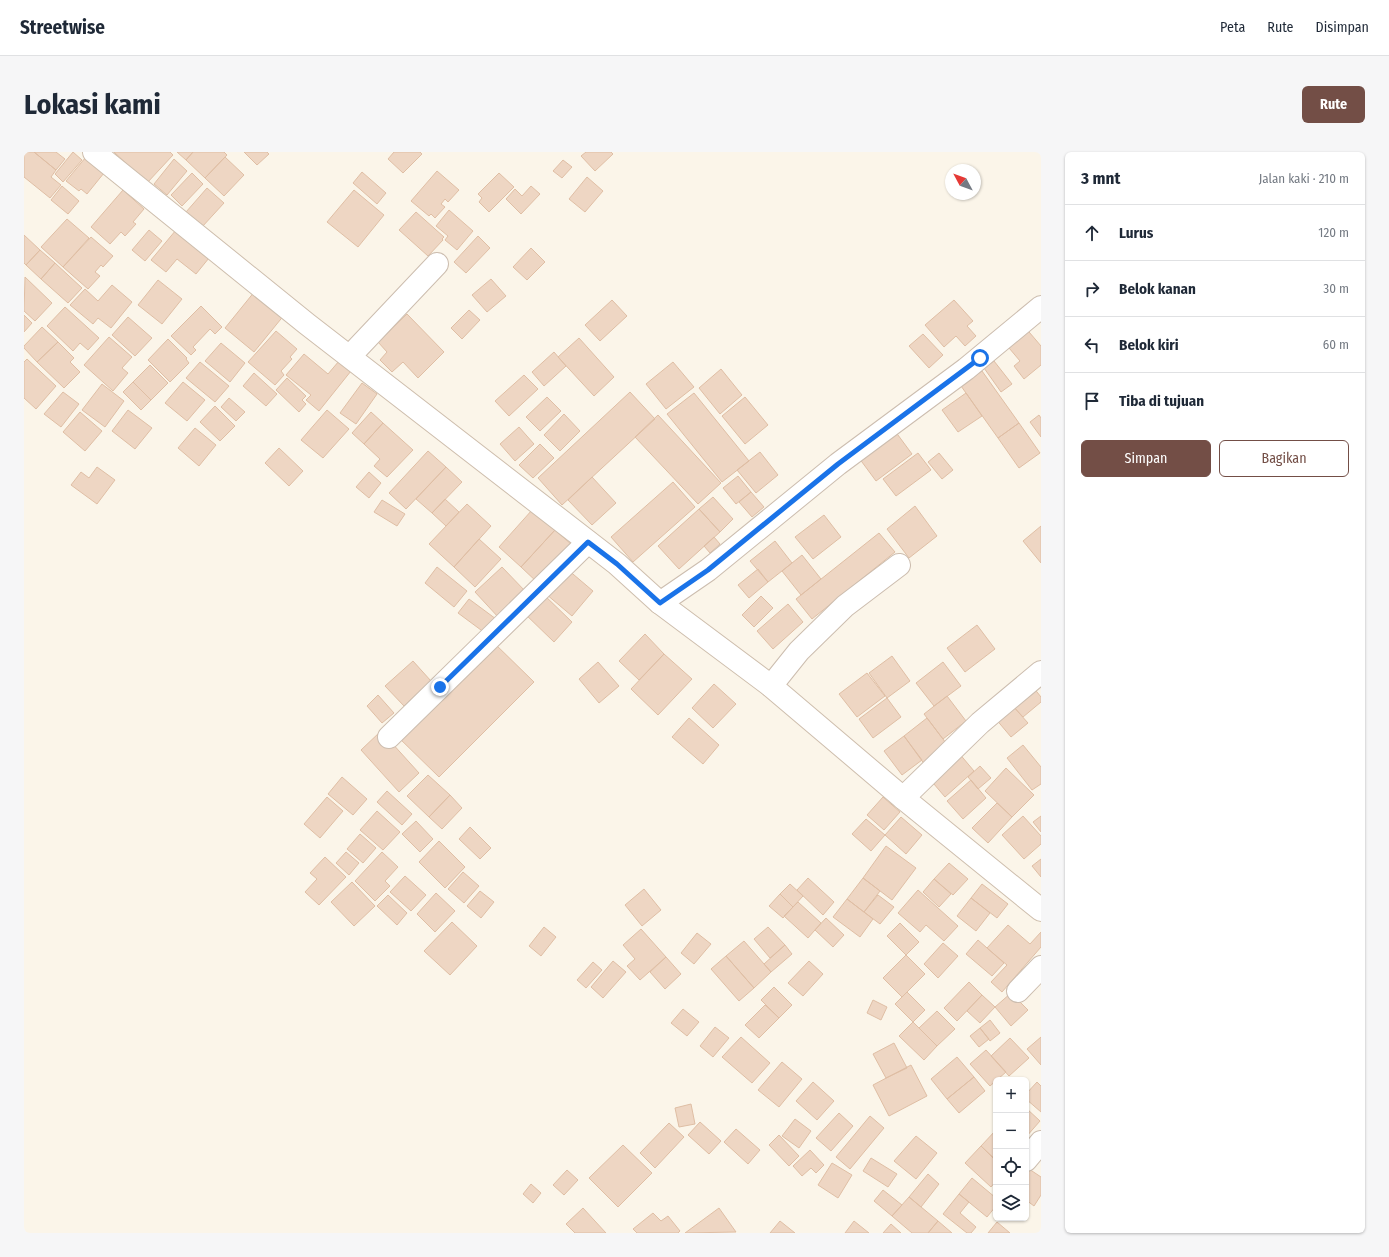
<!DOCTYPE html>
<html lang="id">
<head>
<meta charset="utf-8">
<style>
	:root { --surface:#fff; --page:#f6f6f7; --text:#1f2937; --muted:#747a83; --line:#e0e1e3; --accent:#734e46 }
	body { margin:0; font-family:"Fira Sans Condensed",sans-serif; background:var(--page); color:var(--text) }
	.controls { position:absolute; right:12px; bottom:12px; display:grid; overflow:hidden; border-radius:6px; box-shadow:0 1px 3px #0004 }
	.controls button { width:36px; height:36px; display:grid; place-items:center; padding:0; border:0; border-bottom:1px solid var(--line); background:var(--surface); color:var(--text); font:20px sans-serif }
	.compass { position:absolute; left:921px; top:12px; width:36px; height:36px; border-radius:50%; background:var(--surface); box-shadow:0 1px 3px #0004; rotate:311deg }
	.stop { position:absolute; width:12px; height:12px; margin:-9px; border:3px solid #1a73e8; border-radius:50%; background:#fff }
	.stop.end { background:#1a73e8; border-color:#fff; box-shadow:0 1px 4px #0008 }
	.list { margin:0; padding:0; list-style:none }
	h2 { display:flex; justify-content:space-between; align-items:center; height:52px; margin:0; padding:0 16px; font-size:17px }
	h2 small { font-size:13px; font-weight:400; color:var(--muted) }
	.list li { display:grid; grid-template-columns:26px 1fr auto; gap:12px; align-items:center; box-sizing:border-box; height:56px; padding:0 16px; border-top:1px solid var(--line) }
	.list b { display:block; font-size:15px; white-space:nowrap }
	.list em { font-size:13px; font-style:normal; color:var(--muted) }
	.actions { display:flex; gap:8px; padding:12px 16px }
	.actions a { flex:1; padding:9px 0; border:1px solid var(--accent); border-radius:6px; text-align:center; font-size:14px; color:var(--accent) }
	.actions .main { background:var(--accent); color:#fff }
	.icon { flex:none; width:22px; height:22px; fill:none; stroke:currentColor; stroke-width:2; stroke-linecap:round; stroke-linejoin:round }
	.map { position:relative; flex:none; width:1017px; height:1081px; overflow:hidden; border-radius:6px }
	header { display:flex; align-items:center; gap:24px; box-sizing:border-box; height:56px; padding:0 20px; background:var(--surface); border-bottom:1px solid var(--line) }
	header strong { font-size:19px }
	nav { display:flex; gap:22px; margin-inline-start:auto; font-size:14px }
	.intro { display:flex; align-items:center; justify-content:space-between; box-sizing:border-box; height:96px; padding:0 24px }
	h1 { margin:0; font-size:28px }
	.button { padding:10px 18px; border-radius:6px; background:var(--accent); color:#fff; font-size:14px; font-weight:700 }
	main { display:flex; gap:24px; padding:0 24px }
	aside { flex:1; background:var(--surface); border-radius:6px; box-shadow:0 1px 3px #0004 }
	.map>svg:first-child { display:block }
	.building { fill:#eed6c3; stroke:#dfbea4 }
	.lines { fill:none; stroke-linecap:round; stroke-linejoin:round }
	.street-casing { stroke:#ccbdaf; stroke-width:24 }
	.secondary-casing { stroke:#cebead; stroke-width:24 }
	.street { stroke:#fff; stroke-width:22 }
	.secondary { stroke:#fff; stroke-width:22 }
	.route { stroke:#1a73e8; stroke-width:5 }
</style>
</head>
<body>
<header>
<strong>Streetwise</strong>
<nav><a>Peta</a><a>Rute</a><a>Disimpan</a></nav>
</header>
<div class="intro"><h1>Lokasi kami</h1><a class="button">Rute</a></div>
<main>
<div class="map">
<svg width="1017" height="1081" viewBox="0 0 1017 1081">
	<rect width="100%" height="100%" fill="#fbf5e9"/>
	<path class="building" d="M0,0H10L32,18L27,25L37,33L26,46L0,25Z
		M10,0H32L41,7L32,18Z
		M49,0L58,8L39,30L31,22Z
		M90,0H146L149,3L123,31Z
		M153,0H169L162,8Z
		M169,0H200L203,3L181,26L162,8Z
		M220,0H243L245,2L233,13Z
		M370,0H396L398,2L379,21L364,7Z
		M562,0H587L589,2L571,19L557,4Z
		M62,5L80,21L63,42L57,37L55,39L42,29Z
		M201,5L220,23L200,44L181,26Z
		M150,7L163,19L143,43L130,32Z
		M539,8L548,15L538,26L529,19Z
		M413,19L435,38L424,50L421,47L417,52L421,55L411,66L407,62L405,64L387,49Z
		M338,20L362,41L353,52L329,31Z
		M168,21L179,32L158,54L147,43Z
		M475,21L490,35L465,60L455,50L458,46L454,42Z
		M563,25L579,39L561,60L545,47Z
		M38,34L55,49L44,62L27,48Z
		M507,34L516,42L497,62L482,47L491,37L498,44Z
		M183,36L200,51L178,75L162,60Z
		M99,38L120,57L109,70L112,72L101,84L97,80L86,92L67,75Z
		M330,38L360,63L334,95L303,70Z
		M425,58L449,79L433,98L421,88L424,84L412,74Z
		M392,60L420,85L418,87L419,88L404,104L375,78Z
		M43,67L65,86L39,115L17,95Z
		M125,78L138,89L121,109L108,98Z
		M152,78L185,106L172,122L153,107L142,120L127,108Z
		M0,83L16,98L2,113L0,111Z
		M454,84L466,96L442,121L430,110Z
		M67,85L89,104L79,115L77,113L71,120L76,124L64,137L39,115Z
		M507,96L521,110L503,128L489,115Z
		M16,98L31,111L17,127L2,113Z
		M31,111L58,136L44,151L17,127Z
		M1,125L28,151L11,169L0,159Z
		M467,127L482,144L463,160L448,143Z
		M134,128L158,147L138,172L114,153Z
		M88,133L108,150L87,176L74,166L69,172L46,153L61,137L74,149Z
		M231,139L261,162L230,200L201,176Z
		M588,148L603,164L576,189L561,173Z
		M930,148L949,169L943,174L952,184L941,194L932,184L920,195L901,173Z
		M177,154L198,175L191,182L186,177L169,195L172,198L167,203L147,184Z
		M41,155L75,186L64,198L56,191L49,199L23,174Z
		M445,158L456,168L438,187L427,176Z
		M383,162L420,200L394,226L379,210L368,220L356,208L363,200L354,190Z
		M0,163L8,171L0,180Z
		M104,165L128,186L111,204L88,183Z
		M1000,174L1017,194V213L1000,227L990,214L996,209L980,190Z
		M18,175L34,190L13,210L0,196V194Z
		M252,179L273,197L266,205L268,207L257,219L260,223L251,233L224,210Z
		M899,182L919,203L905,216L885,194Z
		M85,185L108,205L98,216L104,221L89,239L60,213Z
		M555,186L590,225L570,244L534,205Z
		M144,187L163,206L162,207L165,211L146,230L124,208Z
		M34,190L50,206L46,210L56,220L40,236L13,210Z
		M197,191L221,211L206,230L181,209Z
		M530,200L542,214L520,234L508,220Z
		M280,202L304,222L315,209L327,219L295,259L282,248L287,243L262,223Z
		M3,207L32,234L12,257L0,246V210Z
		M970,209L988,232L977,240L960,216Z
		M176,210L205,234L191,250L162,226Z
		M649,210L670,235L642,257L622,232Z
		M126,213L144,231L127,248L109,230Z
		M697,217L718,243L696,262L675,236Z
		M958,219L995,271L974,286L937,234Z
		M230,221L253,242L242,254L219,234Z
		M500,223L514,237L485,264L471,249Z
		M263,226L282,244L278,248L282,252L275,260L252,238Z
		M109,230L127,248L117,258L99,240Z
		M159,230L181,248L163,269L141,251Z
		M338,231L353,242L332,272L316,261Z
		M78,232L100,249L81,275L58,258Z
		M39,240L55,252L37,275L20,262Z
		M606,240L631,267L538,353L514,326Z
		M670,241L725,309L698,330L643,262Z
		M942,241L958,264L934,280L918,258Z
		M523,245L537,259L516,279L502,265Z
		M721,245L744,273L721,292L698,264Z
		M205,246L221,260L212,269L197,255Z
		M191,254L211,274L196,289L176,270Z
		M104,258L128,276L111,297L88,279Z
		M303,258L325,277L299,306L277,288Z
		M56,260L78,279L61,299L39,280Z
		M347,260L359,271L340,292L328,281Z
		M540,262L556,279L536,299L520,283Z
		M634,263L697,331L674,352L611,285Z
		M1015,263L1017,266V285L1006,270Z
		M359,271L389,298L363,325L350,314L356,307L340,292Z
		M995,271L1016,301L995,316L974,286Z
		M495,275L510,292L491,309L476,292Z
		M171,276L192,293L175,314L154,296Z
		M871,279L888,302L852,329L835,306Z
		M516,292L530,306L509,326L495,313Z
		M255,296L279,319L265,334L241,311Z
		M404,299L422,315L382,357L365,341Z
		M736,300L754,323L732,341L713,318Z
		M894,301L907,318L872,344L859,327Z
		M915,301L929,318L918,327L904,310Z
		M73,315L91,328L73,352L47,333L57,320L65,326Z
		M422,315L438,330L408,361L392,347Z
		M345,320L357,331L345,346L332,335Z
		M714,324L727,340L712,352L699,336Z
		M568,325L592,351L568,373L544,348Z
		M649,330L671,355L609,410L587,385Z
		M727,340L740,355L728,365L715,350Z
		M689,345L709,367L696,380L675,357Z
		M421,347L435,360L422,374L408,361Z
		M358,348L381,362L373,374L350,360Z
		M443,352L467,374L430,415L405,392Z
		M891,354L913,384L885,406L863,377Z
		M675,357L696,380L655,417L634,394Z
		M508,358L531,378L497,415L475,395Z
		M800,363L817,385L789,407L771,385Z
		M1017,374V411L999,389Z
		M531,378L548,393L514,431L497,415Z
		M855,381L871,400L788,467L772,447Z
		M690,385L696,392L686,401L680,394Z
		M455,387L477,407L451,435L430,415Z
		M751,389L768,411L744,430L726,409Z
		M778,403L797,427L777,443L758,419Z
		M413,415L443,439L430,455L401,431Z
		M478,415L502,440L475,466L451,440Z
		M543,417L569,439L548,464L522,442Z
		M734,417L744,430L725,446L714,433Z
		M516,439L548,470L530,490L498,459Z
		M737,444L749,456L730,475L718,463Z
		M445,447L472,467L461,481L434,461Z
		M764,452L779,470L749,497L733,479Z
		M953,473L971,497L941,520L923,496Z
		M621,482L640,502L615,528L595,509Z
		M467,488L510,530L415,625L372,583Z
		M640,502L668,527L634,563L607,537Z
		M868,504L886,529L863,546L845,521Z
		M389,509L407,529L380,554L361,534Z
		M574,510L595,534L575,551L555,527Z
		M919,510L937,534L910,554L892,531Z
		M843,521L861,544L833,565L815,542Z
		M690,532L712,552L689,576L668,556Z
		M1009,535L1017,545V550L999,565L988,553Z
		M354,543L370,561L358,571L343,554Z
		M923,544L942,569L919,587L900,562Z
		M863,546L877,565L849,586L835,567Z
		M988,553L1004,571L987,585L971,566Z
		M665,566L695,593L679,612L648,585Z
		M903,566L925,595L901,613L880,584Z
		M357,579L395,621L375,640L337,598Z
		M880,584L898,608L878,623L860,599Z
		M999,593L1017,615V632L1008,638L983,606Z
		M934,600L950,619L921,645L904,625Z
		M956,614L967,626L954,637L944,625Z
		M982,616L1010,643L988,665L961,639Z
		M404,623L426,643L405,665L383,644Z
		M318,625L343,647L329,663L304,642Z
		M947,628L962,646L939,667L923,649Z
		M363,639L388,662L378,673L353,650Z
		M426,643L438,656L418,677L405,665Z
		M303,645L319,659L296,686L280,672Z
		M859,645L876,660L860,678L843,663Z
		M973,651L988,665L964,691L948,676Z
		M353,659L376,680L359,698L336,678Z
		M999,664L1017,684V692L1000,707L978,683Z
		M1017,664V680L1009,670Z
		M877,665L898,683L882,702L861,683Z
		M842,667L861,683L847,699L828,682Z
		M392,669L409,687L396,700L378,682Z
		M446,675L467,696L456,707L435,687Z
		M336,682L352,696L339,711L323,697Z
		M415,689L441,715L421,736L395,710Z
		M862,694L892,716L868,748L839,726Z
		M322,700L335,711L325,723L312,711Z
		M358,700L374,715L361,729L366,734L351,749L331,729Z
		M301,705L322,725L295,753L281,740L293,727L286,721Z
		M1017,707V725L1008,714Z
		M925,711L944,727L929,743L910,727Z
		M439,720L455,734L440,751L424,737Z
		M381,724L402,743L387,759L366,740Z
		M784,726L810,750L799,763L773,738Z
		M839,726L856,739L840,760L823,747Z
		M910,727L927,742L915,755L899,740Z
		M328,730L351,754L330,774L307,750Z
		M766,732L779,744L769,755L756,742Z
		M958,732L984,752L973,766L947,746Z
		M620,737L637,758L618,774L601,753Z
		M894,738L934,774L920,789L902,773L896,780L874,761Z
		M456,739L470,750L457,766L443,754Z
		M412,741L431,759L411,780L393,762Z
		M756,742L769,755L759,766L745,754Z
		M364,743L383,761L373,773L353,754Z
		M854,743L870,755L856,772L840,760Z
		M947,746L966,761L952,779L933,764Z
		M823,747L849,767L836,785L809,765Z
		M774,750L797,771L784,786L760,764Z
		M802,766L820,783L809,795L791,778Z
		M428,770L453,794L426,823L400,799Z
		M876,771L895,790L882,803L863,784Z
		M984,773L1006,792L1017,780V795L978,840L967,830L983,813L963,796Z
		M520,775L532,785L517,804L505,794Z
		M744,775L761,793L746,806L730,787Z
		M617,777L642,805L616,828L603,814L611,807L599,793Z
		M673,781L687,792L670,812L657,801Z
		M954,788L980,811L968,824L942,802Z
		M720,789L747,820L730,836L702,804Z
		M919,791L934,804L914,826L900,812Z
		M761,793L768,802L747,820L740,812Z
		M882,803L901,822L878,845L859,826Z
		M702,804L730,836L715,849L687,817Z
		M642,805L657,822L641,837L626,820Z
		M589,809L602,820L579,846L567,835Z
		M785,809L799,822L779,844L764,831Z
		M569,810L578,818L562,836L553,828Z
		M945,830L958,843L933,869L920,856Z
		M750,835L768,853L755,866L737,848Z
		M883,840L901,858L889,870L871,852Z
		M987,841L1004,858L987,874L971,855Z
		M958,843L971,855L956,871L943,859Z
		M849,848L863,855L857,868L843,861Z
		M741,853L755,866L735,886L721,873Z
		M659,857L675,870L663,884L647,871Z
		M913,859L931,877L913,894L895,876Z
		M966,868L976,881L966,889L956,876Z
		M889,870L913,894L900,908L875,884Z
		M691,875L705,886L689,905L676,894Z
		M956,876L965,887L955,895L946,884Z
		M717,885L746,911L728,931L698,905Z
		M1017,885V913L1003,897Z
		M986,886L1005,906L985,924L967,904Z
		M870,891L883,916L862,926L849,902Z
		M962,898L982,920L966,934L946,912Z
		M933,905L950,925L923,947L907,927Z
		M758,910L778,927L755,955L734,938Z
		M887,913L903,944L865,964L849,933Z
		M950,925L961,939L935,961L923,947Z
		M789,930L810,949L793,968L772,949Z
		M1013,930L1017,934V960L1002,947V942Z
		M667,952L671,972L655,975L651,956Z
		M1002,956L1016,969L1002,985Z
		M815,961L829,974L807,999L792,986Z
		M846,964L860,976L826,1017L812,1005Z
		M771,967L787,979L775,996L758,984Z
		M676,970L697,989L685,1002L664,983Z
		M645,971L660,985L631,1016L616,1001Z
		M712,977L736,998L724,1012L700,990Z
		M972,978V1009L957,994Z
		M755,983L775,1004L765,1014L745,993Z
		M892,984L913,1001L892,1027L870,1009Z
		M599,993L628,1021L594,1055L565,1026Z
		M957,994L972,1008V1029L967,1035L941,1011Z
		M786,998L800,1013L792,1021L787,1016L778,1024L769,1014Z
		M847,1006L873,1022L864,1035L839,1019Z
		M808,1011L828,1023L814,1046L794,1033Z
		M1005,1017L1017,1025V1043L1010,1054L1002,1048V1021Z
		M543,1018L554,1028L540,1043L529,1033Z
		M904,1022L915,1032L897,1055L885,1045Z
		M948,1026L972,1046V1054L963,1065L935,1042Z
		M507,1032L517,1041L509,1051L499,1042Z
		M859,1038L878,1053L868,1064L850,1049Z
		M935,1042L945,1050L936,1061L952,1075L947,1081H943L919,1062Z
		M885,1045L914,1069L904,1081H888L868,1064Z
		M559,1056L582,1081H551L542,1072Z
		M695,1056L712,1080L661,1081Z
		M629,1061L637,1069L644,1064L656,1079L654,1081H613L609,1077Z
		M756,1069L771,1081H746Z
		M830,1069L845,1081H821Z
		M914,1069L928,1081H904Z
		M973,1070L986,1081H964Z
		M867,1072L877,1081H859Z"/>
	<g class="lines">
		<g class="street-casing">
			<path id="street" d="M326,204L413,112
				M636,451L684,418L814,312L942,217L1017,155
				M747,534L775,499L821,454L875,413
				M365,585L564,390
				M879,646L956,571L1017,520
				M994,839L1017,815
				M1002,1008L1017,990"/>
		</g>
		<g class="secondary-casing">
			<path id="secondary" d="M70,0L283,172L593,412L636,451L747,534L879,646L1017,758"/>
		</g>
		<use href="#street" class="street"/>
		<use href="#secondary" class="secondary"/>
	</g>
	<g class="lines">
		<path class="route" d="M416,535L564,390L593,412L636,451L684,418L814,312L956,206"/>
	</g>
</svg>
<div class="controls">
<button>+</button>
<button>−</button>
<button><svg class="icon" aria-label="locate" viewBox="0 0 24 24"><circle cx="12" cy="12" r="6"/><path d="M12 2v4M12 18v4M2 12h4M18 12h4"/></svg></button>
<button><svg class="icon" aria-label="layers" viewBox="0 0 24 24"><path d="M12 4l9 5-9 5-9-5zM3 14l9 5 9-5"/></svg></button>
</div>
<svg class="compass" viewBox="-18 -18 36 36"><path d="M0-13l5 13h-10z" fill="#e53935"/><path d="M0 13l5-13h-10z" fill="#747a83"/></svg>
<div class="stop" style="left:956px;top:206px"></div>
<div class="stop end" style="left:416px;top:535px"></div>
</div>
<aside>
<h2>3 mnt<small>Jalan kaki · 210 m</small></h2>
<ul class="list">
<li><svg class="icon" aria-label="ahead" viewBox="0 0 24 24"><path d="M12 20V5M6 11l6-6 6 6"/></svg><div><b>Lurus</b></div><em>120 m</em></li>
<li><svg class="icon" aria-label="right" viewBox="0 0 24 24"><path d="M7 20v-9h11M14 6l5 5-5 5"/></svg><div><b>Belok kanan</b></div><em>30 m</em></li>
<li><svg class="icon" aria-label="left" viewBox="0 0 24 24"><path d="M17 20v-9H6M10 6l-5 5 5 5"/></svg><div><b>Belok kiri</b></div><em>60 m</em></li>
<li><svg class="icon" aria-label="arrive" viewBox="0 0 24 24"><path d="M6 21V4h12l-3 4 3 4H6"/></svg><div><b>Tiba di tujuan</b></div></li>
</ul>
<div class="actions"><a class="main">Simpan</a><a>Bagikan</a></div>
</aside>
</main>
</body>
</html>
